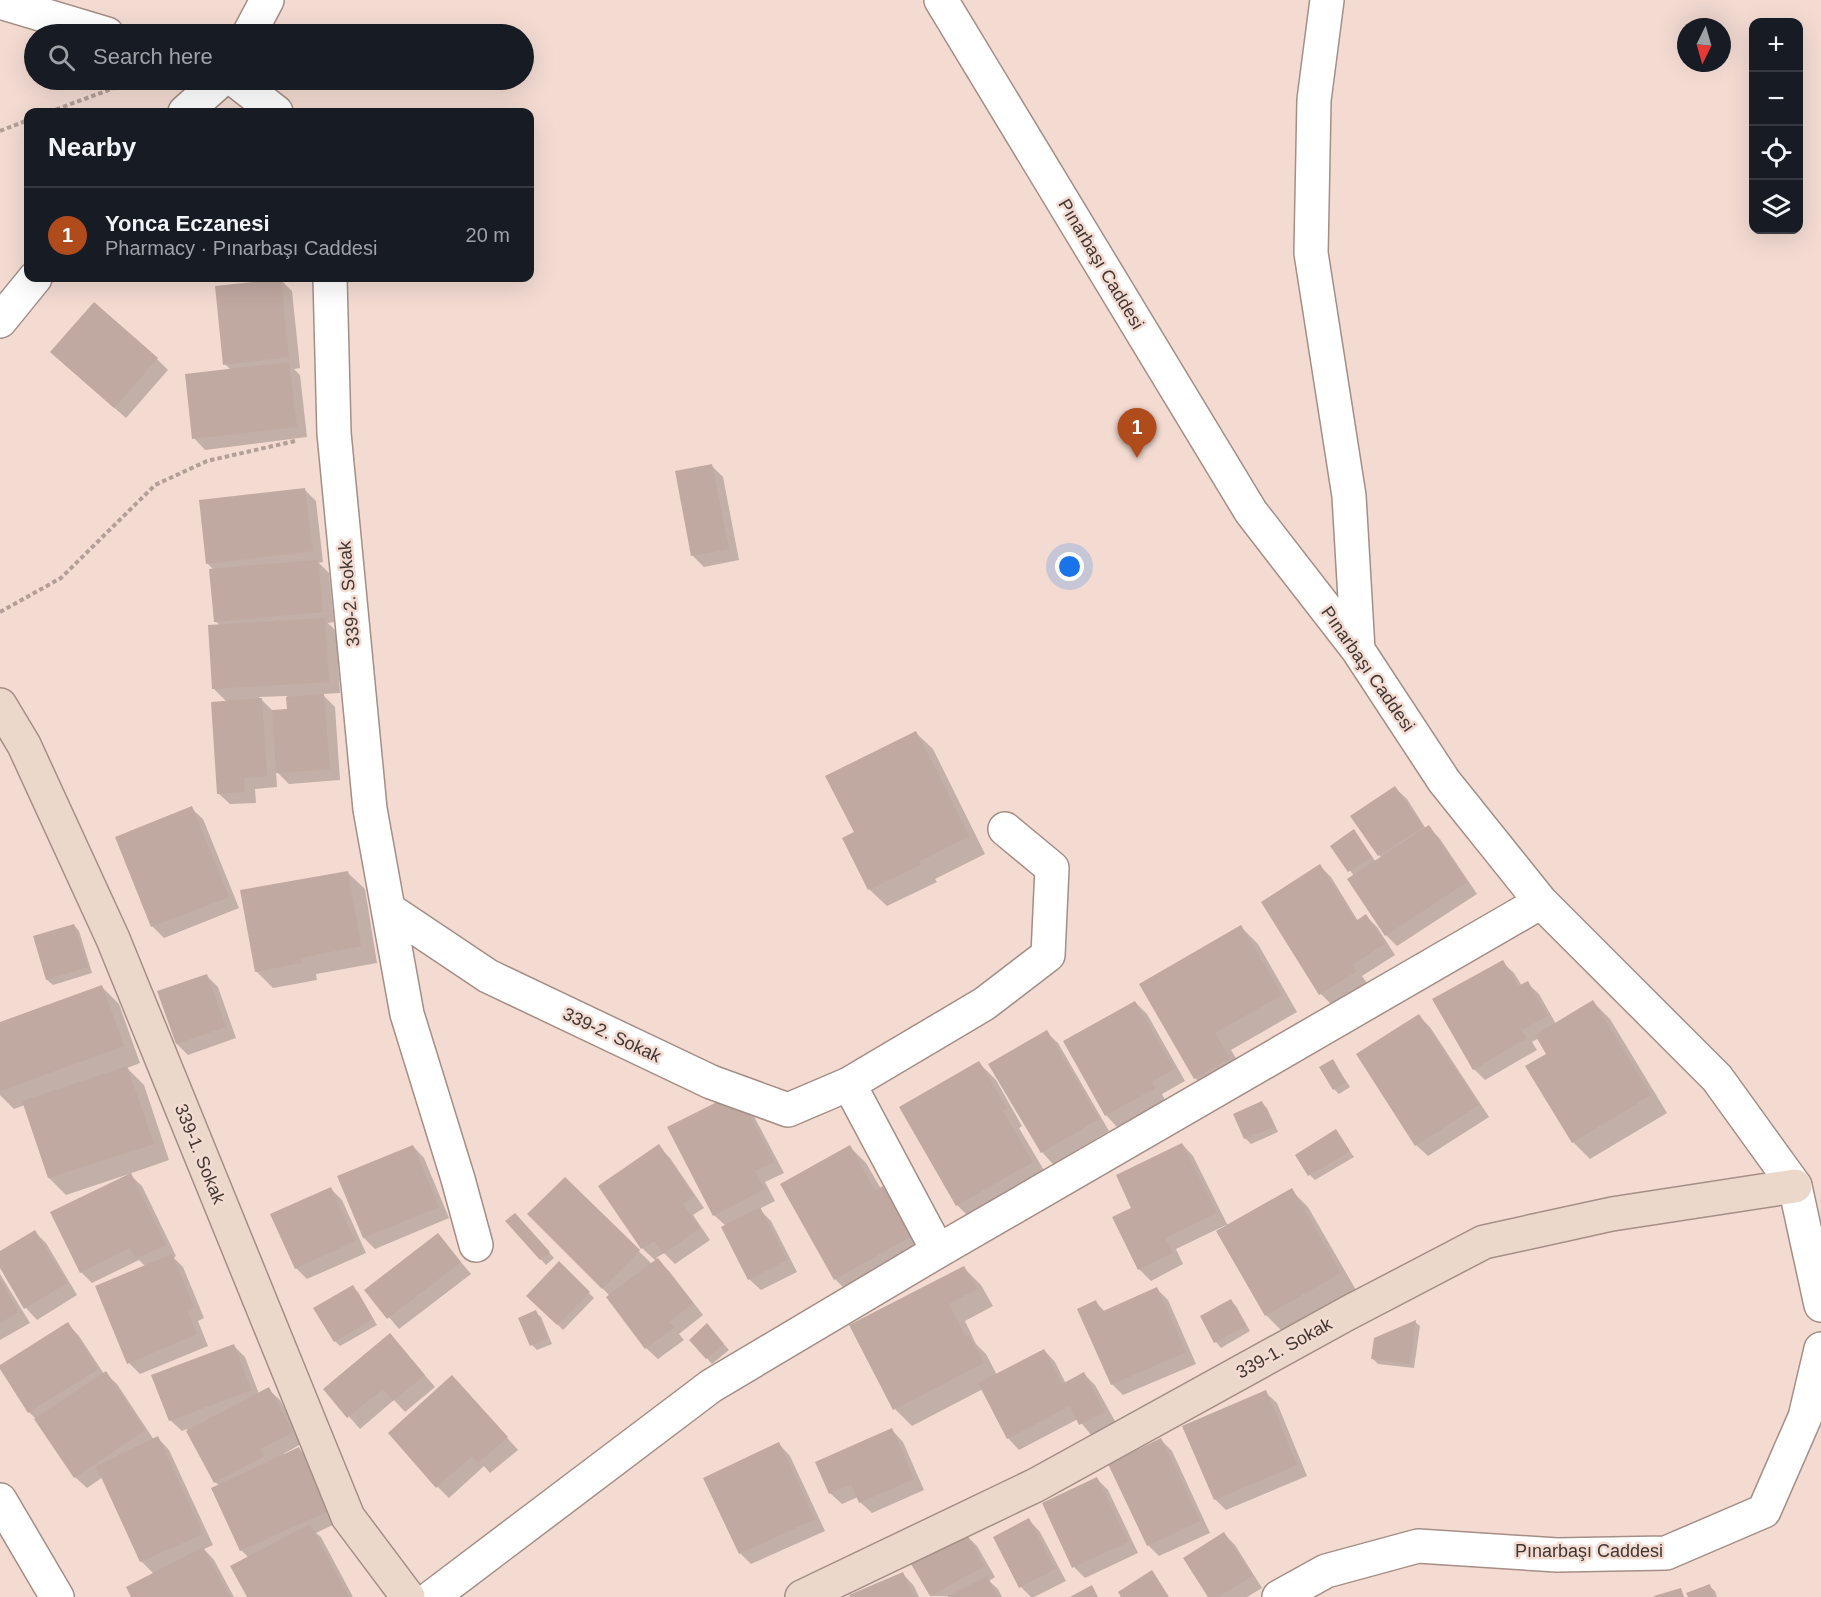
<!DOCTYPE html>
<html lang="en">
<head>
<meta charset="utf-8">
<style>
	:root { --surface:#171b24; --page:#242831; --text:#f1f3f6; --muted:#9ea1a6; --line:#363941; --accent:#b04c1b }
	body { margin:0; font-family:Arial,sans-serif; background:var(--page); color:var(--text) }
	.controls { position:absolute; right:18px; top:18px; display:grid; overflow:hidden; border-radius:12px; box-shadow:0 6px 24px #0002 }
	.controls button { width:54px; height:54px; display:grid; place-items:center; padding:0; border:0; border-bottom:2px solid var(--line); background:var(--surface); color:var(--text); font:30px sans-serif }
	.compass { position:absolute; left:1677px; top:18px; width:54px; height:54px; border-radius:50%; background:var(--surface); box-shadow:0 6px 24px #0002; rotate:185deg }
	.you { position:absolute; left:1070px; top:567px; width:21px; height:21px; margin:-15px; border:4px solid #fff; border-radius:50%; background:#1a73e8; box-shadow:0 0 0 9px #1a73e833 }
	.badge { display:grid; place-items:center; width:39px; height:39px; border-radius:50%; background:var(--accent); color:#fff; font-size:20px; font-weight:700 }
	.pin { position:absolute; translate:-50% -50px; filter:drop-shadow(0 2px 3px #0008) }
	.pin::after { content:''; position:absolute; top:32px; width:21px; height:18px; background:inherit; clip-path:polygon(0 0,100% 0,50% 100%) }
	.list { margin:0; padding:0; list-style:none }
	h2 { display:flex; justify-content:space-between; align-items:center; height:78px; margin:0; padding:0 24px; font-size:26px }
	h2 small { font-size:20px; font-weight:400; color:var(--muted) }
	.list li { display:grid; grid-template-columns:39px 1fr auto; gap:18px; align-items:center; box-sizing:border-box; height:96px; padding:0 24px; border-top:2px solid var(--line) }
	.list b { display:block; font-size:22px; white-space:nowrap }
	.list p { margin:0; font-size:20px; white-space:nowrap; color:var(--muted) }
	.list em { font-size:20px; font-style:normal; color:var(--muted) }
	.icon { flex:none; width:33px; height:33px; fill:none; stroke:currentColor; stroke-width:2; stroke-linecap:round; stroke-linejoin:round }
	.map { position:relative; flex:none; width:1821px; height:1597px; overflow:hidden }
	.search { position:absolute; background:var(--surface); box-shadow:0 6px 24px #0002; left:24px; top:24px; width:510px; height:66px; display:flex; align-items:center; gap:15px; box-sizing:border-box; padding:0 21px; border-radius:33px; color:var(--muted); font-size:22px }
	.panel { position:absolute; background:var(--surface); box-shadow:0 6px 24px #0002; left:24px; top:108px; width:510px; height:174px; border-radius:12px }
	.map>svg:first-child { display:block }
	.shadow { fill:#0003; fill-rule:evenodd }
	.building { fill:#c0a9a1 }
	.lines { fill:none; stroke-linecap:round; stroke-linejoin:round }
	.street-casing { stroke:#a48e86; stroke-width:36 }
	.secondary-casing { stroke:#a48e86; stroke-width:36 }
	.path { stroke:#b29f98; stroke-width:4; stroke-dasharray:4.5 3; stroke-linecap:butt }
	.street { stroke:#fff; stroke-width:33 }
	.secondary { stroke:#ecd8ca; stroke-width:33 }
	.labels { text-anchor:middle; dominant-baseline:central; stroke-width:5; stroke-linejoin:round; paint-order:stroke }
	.street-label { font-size:18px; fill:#403733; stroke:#f3dbd2 }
</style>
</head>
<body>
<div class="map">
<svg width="1821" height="1597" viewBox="0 0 1821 1597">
	<rect width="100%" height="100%" fill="#f3dbd2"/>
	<path class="shadow" d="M281,280L292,291L300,368L294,369L300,375L307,437L205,450L194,438L231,370L225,364Z
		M157,359L168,370L126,418L63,363Z
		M712,466L723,477L739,560L704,567L693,556L677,472Z
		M305,490L316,501L323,562L319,563L329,573L334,622L328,623L336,631L340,693L322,694L335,707L340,780L289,784L276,771L277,787L255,789L256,803L230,804L218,793L227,702L213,688L221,626L215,621L214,570L207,563ZM287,696L288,710L274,712L259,697Z
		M916,733L933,749L985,854L935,879L937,882L887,906L870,890L844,839L856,833Z
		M1395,788L1407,799L1426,829L1429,827L1440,839L1477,894L1397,946L1386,935L1354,876L1332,846L1354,831L1376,862L1382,858L1379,855Z
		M191,808L203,819L239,908L164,938L153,927L117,838Z
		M1320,866L1331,877L1358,921L1366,916L1377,927L1395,955L1362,976L1367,983L1332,1005L1321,994L1263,902Z
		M348,873L365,889L377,963L316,974L317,980L273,988L256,971Z
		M74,925L79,931L92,973L53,985L47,980Z
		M1241,927L1258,944L1297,1012L1231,1050L1246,1075L1212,1095L1195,1078Z
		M1502,962L1514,973L1522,986L1527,983L1539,994L1556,1024L1593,1002L1610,1019L1667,1113L1590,1159L1573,1142L1548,1054L1539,1038L1532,1042L1537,1050L1485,1080L1474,1069Z
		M207,976L218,987L236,1038L188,1055L177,1044Z
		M102,987L119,1004L140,1063L127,1068L144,1085L169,1160L129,1174L142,1186L176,1256L174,1258L183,1267L204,1318L198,1321L208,1346L140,1374L129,1363L146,1267L139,1260L92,1283L81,1272L130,1176L129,1174L66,1195L49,1178L25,1105L14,1109L0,1095V1024Z
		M1135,1002L1147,1014L1185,1081L1162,1094L1165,1100L1117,1127L1106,1115L1065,1042Z
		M1419,1016L1430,1027L1489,1117L1428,1156L1416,1145Z
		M1046,1032L1058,1043L1109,1131L1053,1164L1042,1152Z
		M1333,1061L1350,1087L1339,1094L1334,1089Z
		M979,1063L996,1080L1022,1126L1019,1128L1049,1179L974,1222L957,1205Z
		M1262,1103L1267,1108L1278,1132L1251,1144L1245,1138Z
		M748,1105L784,1173L765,1182L775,1201L759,1209L771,1221L797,1272L761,1290L749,1279L726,1226L714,1215Z
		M1335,1131L1354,1157L1315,1180L1310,1175Z
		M1182,1144L1193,1156L1228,1226L1291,1190L1308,1207L1356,1290L1283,1332L1266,1315L1226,1225L1176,1249L1183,1264L1151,1281L1139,1269L1133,1209Z
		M413,1146L424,1158L449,1218L375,1249L364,1238Z
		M658,1146L670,1158L704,1208L693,1215L710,1240L675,1264L664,1253L656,1258L669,1271L703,1315L679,1334L684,1340L658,1359L646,1348L608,1298L610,1296L529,1214L565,1179L652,1264L656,1261L642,1248Z
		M849,1146L866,1163L881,1189L883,1188L900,1204L927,1253L852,1296L835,1279Z
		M331,1189L342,1200L366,1253L307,1279L296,1268Z
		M520,1220L554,1258L546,1265L507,1221Z
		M35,1232L46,1243L77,1295L37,1320L26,1308L0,1265V1252Z
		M438,1235L471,1274L399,1329L366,1290Z
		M559,1264L594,1298L563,1330L529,1296Z
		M964,1268L981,1285L993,1306L965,1321L976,1344L986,1354L997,1375L1044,1350L1055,1362L1066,1384L1084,1374L1095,1385L1116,1423L1092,1436L1078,1419L1019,1450L1008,1438L983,1389L912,1426L895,1409Z
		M0,1274L30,1323L0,1340Z
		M352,1287L358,1292L377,1325L340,1346L335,1341Z
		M1157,1289L1168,1300L1196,1364L1123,1395L1112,1384L1096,1302L1105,1312Z
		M1231,1301L1236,1306L1250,1331L1221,1348L1216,1342L1202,1317Z
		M535,1312L541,1317L552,1344L537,1350L532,1345Z
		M1415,1322L1420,1326L1414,1368L1378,1364L1373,1359Z
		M68,1324L79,1336L104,1374L105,1373L117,1384L154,1440L158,1438L169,1450L213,1545L204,1549L214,1560L234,1597H133L154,1574L141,1561L103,1477L87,1488L75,1477L36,1419L29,1412Z
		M712,1331L729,1350L712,1364L691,1340Z
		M390,1335L435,1387L405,1412L394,1400L360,1429L325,1389Z
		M234,1346L245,1357L259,1394L268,1389L280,1400L303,1443L283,1454L285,1456L299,1449L310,1460L339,1522L316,1533L321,1537L353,1597H248L249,1558L241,1550L213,1489L220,1486L215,1482L187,1429L182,1431L170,1420Z
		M463,1388L518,1450L490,1473L484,1466L449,1498L437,1486Z
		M1265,1392L1277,1403L1307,1476L1226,1510L1215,1499Z
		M892,1430L903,1442L924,1490L872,1513L860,1502L858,1497L842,1504L830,1493Z
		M1161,1440L1172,1451L1210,1533L1159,1556L1148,1545Z
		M779,1444L790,1456L825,1531L751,1564L740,1553Z
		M1097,1479L1108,1490L1138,1553L1085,1578L1074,1567Z
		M1029,1520L1040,1532L1066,1581L1034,1597H1031L1021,1587Z
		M1224,1534L1235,1545L1262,1588L1247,1597H1210Z
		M966,1535L977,1546L995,1577L989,1581L998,1589L1002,1597L931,1596L914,1564Z
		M903,1574L914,1586L919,1597H851Z
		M1709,1586L1715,1591L1717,1597H1689Z"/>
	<path class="building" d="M281,279L289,357L223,365L215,286Z
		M94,302L158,358L114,408L50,352Z
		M289,362L297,427L192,439L185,374Z
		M712,464L729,549L691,556L675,471Z
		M305,488L313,551L206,564L199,500Z
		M318,560L323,612L214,622L209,569Z
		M325,618L329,682L212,689L208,625Z
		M324,694L330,769L276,773L272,710L287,709L286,697Z
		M262,698L267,776L244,778L245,792L217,794L211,702Z
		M916,731L969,836L919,862L921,865L868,890L842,838L854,832L825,776Z
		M1395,786L1423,827L1378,856L1350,816Z
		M192,806L229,897L151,927L115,837Z
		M1429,825L1467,882L1385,936L1347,879Z
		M1354,829L1372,857L1348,872L1330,846Z
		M1320,864L1356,921L1366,914L1385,944L1352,965L1357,971L1319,995L1261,902Z
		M348,871L361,946L300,958L301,963L255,972L240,890Z
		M74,924L88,967L46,980L33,936Z
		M1241,925L1282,995L1215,1033L1230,1058L1194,1079L1139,984Z
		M1503,960L1518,986L1528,981L1547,1016L1522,1030L1527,1038L1473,1070L1432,999Z
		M207,974L226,1027L176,1044L157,991Z
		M102,985L124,1046L0,1091V1022Z
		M1593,1000L1651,1095L1572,1143L1525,1066L1546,1054L1535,1035Z
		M1135,1001L1174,1069L1152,1082L1155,1088L1105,1116L1063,1041Z
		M1419,1014L1479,1105L1415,1146L1356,1054Z
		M1047,1030L1099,1119L1041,1153L988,1064Z
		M1333,1059L1346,1082L1333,1090L1319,1067Z
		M979,1061L1007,1108L1003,1111L1033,1162L956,1206L899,1107Z
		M127,1066L154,1144L48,1178L22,1101Z
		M737,1092L774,1162L755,1171L765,1189L713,1216L667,1127Z
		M1262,1101L1274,1127L1244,1139L1233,1114Z
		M1336,1129L1350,1151L1308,1176L1295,1155Z
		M1182,1143L1217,1213L1165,1238L1173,1253L1138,1270L1112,1217L1131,1208L1116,1175Z
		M659,1144L694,1196L683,1204L700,1228L663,1254L654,1241L641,1249L598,1186Z
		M413,1145L439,1207L363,1238L337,1176Z
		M850,1145L875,1191L883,1186L912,1236L834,1280L780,1184Z
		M131,1173L166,1245L136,1259L130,1248L80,1273L50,1212Z
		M565,1177L640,1250L602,1289L527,1214Z
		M331,1187L355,1241L295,1269L270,1214Z
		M1292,1188L1341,1273L1265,1316L1216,1231Z
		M760,1207L787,1260L748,1280L721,1227Z
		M515,1213L550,1252L540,1260L505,1221Z
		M35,1230L67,1283L24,1309L0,1268V1251Z
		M438,1233L461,1262L387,1319L364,1290Z
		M172,1254L194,1307L187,1310L197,1334L127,1364L95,1286Z
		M658,1258L693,1303L669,1322L674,1328L645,1349L606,1297Z
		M559,1261L590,1292L557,1325L526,1296Z
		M964,1266L977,1289L949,1304L966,1337L969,1335L984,1363L893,1410L849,1325Z
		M0,1279L19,1312L0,1323Z
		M353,1285L373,1319L334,1342L313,1308Z
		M1157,1287L1186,1352L1111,1385L1077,1309L1096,1300L1101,1312Z
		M1231,1299L1246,1326L1214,1343L1200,1316Z
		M536,1310L548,1338L530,1346L518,1318Z
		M1416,1320L1410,1364L1371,1359L1374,1338Z
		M68,1322L98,1369L28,1413L0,1369V1365Z
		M707,1323L724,1344L706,1359L689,1340Z
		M390,1333L425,1375L393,1401L383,1389L347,1418L323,1389Z
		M234,1344L251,1390L169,1421L151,1375Z
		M1044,1349L1062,1384L1084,1372L1105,1412L1079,1425L1070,1406L1007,1439L978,1383Z
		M106,1371L145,1430L74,1478L34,1419Z
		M452,1375L508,1437L478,1463L472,1456L436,1488L388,1433Z
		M269,1387L293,1432L260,1449L264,1456L214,1483L186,1431Z
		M1266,1390L1297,1465L1214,1500L1182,1426Z
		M892,1428L914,1479L859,1503L851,1484L829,1494L815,1462Z
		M158,1436L203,1534L140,1562L96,1466Z
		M1161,1438L1200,1521L1147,1546L1108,1464Z
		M779,1442L815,1519L739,1554L703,1478Z
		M299,1447L329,1511L240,1551L211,1488Z
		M1097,1477L1128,1542L1072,1568L1042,1503Z
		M1029,1518L1055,1569L1019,1588L993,1537Z
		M310,1524L349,1597H247L230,1566Z
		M1224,1532L1252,1576L1218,1597H1208L1183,1558Z
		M966,1533L985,1566L930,1596L911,1564Z
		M203,1547L230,1597H131L126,1587Z
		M1152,1570L1169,1597H1121L1118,1592Z
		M903,1572L914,1597H850L849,1595Z
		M987,1576L998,1597H947Z
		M1710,1584L1714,1597H1688L1686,1593Z
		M1092,1585L1098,1597H1070Z
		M1681,1588L1684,1597H1654V1596Z"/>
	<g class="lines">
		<g class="street-casing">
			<path id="street" d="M941,0L1251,512L1358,650L1444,781L1541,902L1717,1078L1795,1186L1821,1305
				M1327,0L1314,100L1311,253L1349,496L1358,650
				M0,2L107,34
				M249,34L267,0
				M235,80L276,112
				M185,112L221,80
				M330,278L334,433L370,809L407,1014L458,1179L476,1245
				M0,321L35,278
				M388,909L488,976L711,1082L788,1110L849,1084L984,1004L1048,955L1052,868L1005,829
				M849,1084L938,1251
				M0,1500L57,1597
				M432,1597L711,1386L938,1251L1541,902
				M1279,1597L1326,1571L1418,1546L1557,1555L1666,1553L1764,1511L1805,1417L1821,1349"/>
		</g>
		<g class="secondary-casing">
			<path id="secondary" d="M0,705L24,745L113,939L348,1517L408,1597
				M802,1597L1036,1485L1348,1313L1484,1242L1612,1214L1795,1186"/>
		</g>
		<path class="path" d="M49,112L136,80
			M0,131L28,120
			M0,612L61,578L155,485L207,461L295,441"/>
		<use href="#street" class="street"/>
		<use href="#secondary" class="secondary"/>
	</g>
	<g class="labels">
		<g class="street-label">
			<text transform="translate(1101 264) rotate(59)">Pınarbaşı Caddesi</text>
			<text transform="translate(349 594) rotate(-95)">339-2. Sokak</text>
			<text transform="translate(1368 669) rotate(55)">Pınarbaşı Caddesi</text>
			<text transform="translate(612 1035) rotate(25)">339-2. Sokak</text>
			<text transform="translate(200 1154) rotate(68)">339-1. Sokak</text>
			<text transform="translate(1284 1348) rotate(-29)">339-1. Sokak</text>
			<text x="1589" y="1551">Pınarbaşı Caddesi</text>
		</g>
	</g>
</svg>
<div class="controls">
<button>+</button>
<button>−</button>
<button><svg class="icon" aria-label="locate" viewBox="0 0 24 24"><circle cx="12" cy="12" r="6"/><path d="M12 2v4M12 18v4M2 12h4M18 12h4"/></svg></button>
<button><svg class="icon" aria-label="layers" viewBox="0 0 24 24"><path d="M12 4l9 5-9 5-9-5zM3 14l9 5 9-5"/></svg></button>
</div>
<svg class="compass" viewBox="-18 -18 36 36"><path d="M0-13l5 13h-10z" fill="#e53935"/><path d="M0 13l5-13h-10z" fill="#9ea1a6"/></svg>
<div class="you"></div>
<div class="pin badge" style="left:1137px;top:458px">1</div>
<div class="search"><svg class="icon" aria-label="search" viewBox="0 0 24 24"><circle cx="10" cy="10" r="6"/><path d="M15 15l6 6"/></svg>Search here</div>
<section class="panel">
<h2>Nearby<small></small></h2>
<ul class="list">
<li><span class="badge">1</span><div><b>Yonca Eczanesi</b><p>Pharmacy · Pınarbaşı Caddesi</p></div><em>20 m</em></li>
</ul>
</section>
</div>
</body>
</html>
